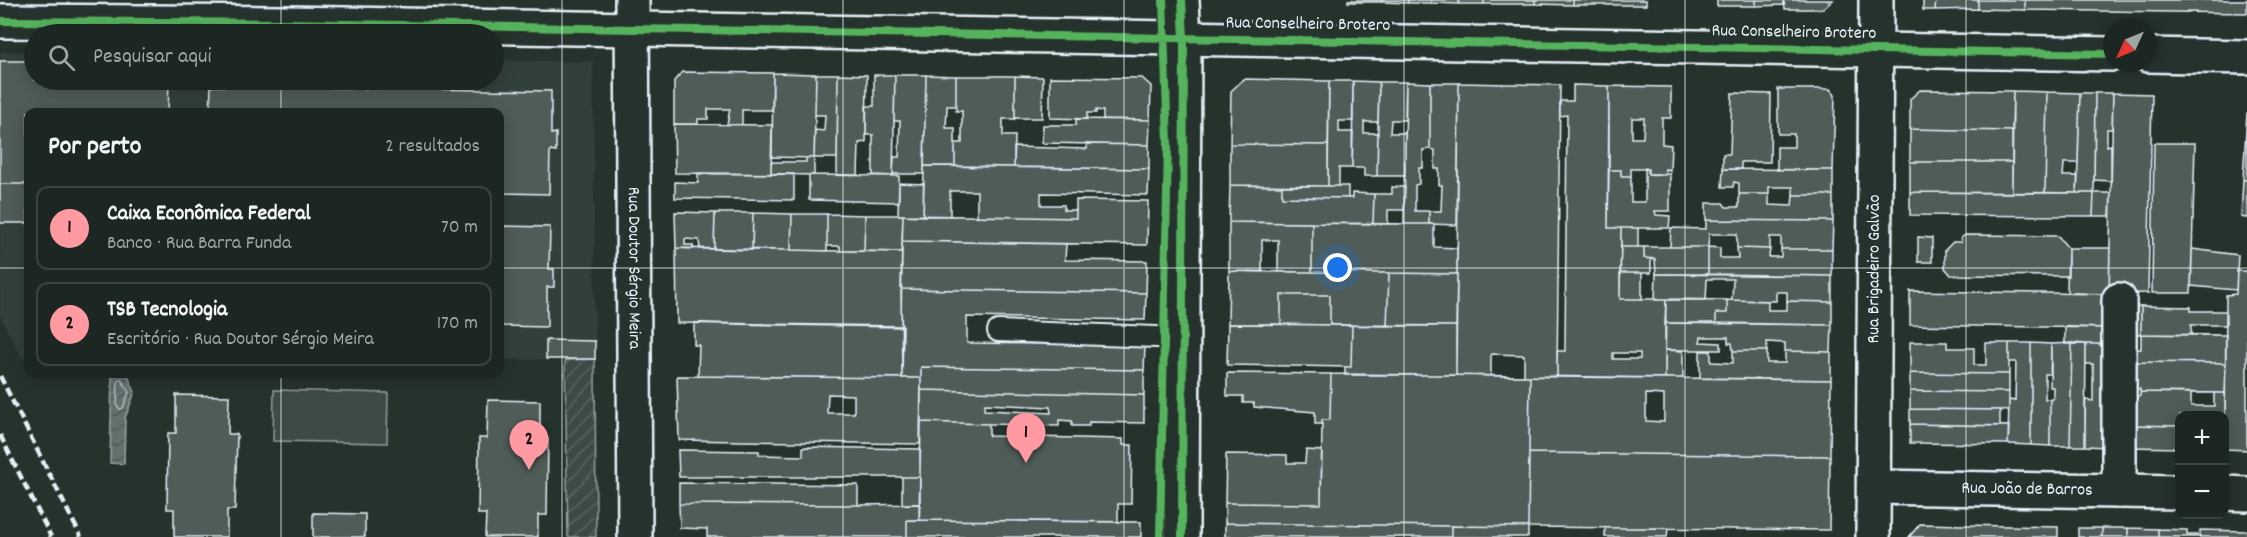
<!DOCTYPE html>
<html lang="pt">
<head>
<meta charset="utf-8">
<style>
	:root { --surface:#1c2622; --page:#29322f; --text:#f1f3f6; --muted:#a0a5a5; --line:#3a4340; --accent:#ff9aa2 }
	body { margin:0; font-family:Dekko,sans-serif; background:var(--page); color:var(--text) }
	.controls { position:absolute; right:18px; bottom:18px; display:grid; overflow:hidden; border-radius:12px; box-shadow:0 3px 15px #0003 }
	.controls button { width:54px; height:54px; display:grid; place-items:center; padding:0; border:0; border-bottom:2px solid var(--line); background:var(--surface); color:var(--text); font:30px sans-serif }
	.compass { position:absolute; left:2103px; top:18px; width:54px; height:54px; border-radius:50%; background:var(--surface); box-shadow:0 3px 15px #0003; rotate:226deg }
	.you { position:absolute; left:1338px; top:268px; width:21px; height:21px; margin:-15px; border:4px solid #fff; border-radius:50%; background:#1a73e8; box-shadow:0 0 0 9px #1a73e833 }
	.badge { display:grid; place-items:center; width:39px; height:39px; border-radius:50%; background:var(--accent); color:#111; font-size:20px; font-weight:700 }
	.pin { position:absolute; translate:-50% -50px; filter:drop-shadow(0 2px 3px #0008) }
	.pin::after { content:''; position:absolute; top:32px; width:21px; height:18px; background:inherit; clip-path:polygon(0 0,100% 0,50% 100%) }
	.list { margin:0; padding:0; list-style:none }
	h2 { display:flex; justify-content:space-between; align-items:center; height:78px; margin:0; padding:0 24px; font-size:26px }
	h2 small { font-size:20px; font-weight:400; color:var(--muted) }
	.list li { display:grid; grid-template-columns:39px 1fr auto; gap:18px; align-items:center; box-sizing:border-box; height:84px; margin:0 12px 12px; padding:0 12px; border:2px solid var(--line); border-radius:12px }
	.list b { display:block; font-size:22px; white-space:nowrap }
	.list p { margin:0; font-size:20px; white-space:nowrap; color:var(--muted) }
	.list em { font-size:20px; font-style:normal; color:var(--muted) }
	.icon { flex:none; width:33px; height:33px; fill:none; stroke:currentColor; stroke-width:2; stroke-linecap:round; stroke-linejoin:round }
	.map { position:relative; flex:none; width:2247px; height:537px; overflow:hidden }
	.search { position:absolute; background:var(--surface); box-shadow:0 3px 15px #0003; left:24px; top:24px; width:480px; height:66px; display:flex; align-items:center; gap:15px; box-sizing:border-box; padding:0 21px; border-radius:33px; color:var(--muted); font-size:22px }
	.panel { position:absolute; background:var(--surface); box-shadow:0 3px 15px #0003; left:24px; top:108px; width:480px; height:270px; border-radius:12px }
	.map>svg:first-child { display:block }
	.built { fill:#333f3a }
	.garden { fill:url(#garden-furrows); stroke:#939ea0; stroke-width:1.5 }
	.pitch { fill:#3e4b47; stroke:#939ea0; stroke-width:1.5 }
	.water { fill:url(#water-waves); stroke:#98a3a5; stroke-width:1.5 }
	.lines { fill:none; stroke-linecap:round; stroke-linejoin:round }
	.shore { stroke:#b3bdc0; stroke-width:1.5 }
	.building { fill:#505c59; stroke:#e8f1f8; stroke-width:1.5; fill-rule:evenodd }
	.lane-casing { stroke:#e8f1f8; stroke-width:24 }
	.street-casing { stroke:#e8f1f8; stroke-width:38 }
	.secondary-casing { stroke:#e8f1f8; stroke-width:38 }
	.lane { stroke:#26332d; stroke-width:20 }
	.street { stroke:#26332d; stroke-width:33 }
	.secondary { stroke:#26332d; stroke-width:33 }
	.rail { stroke:#e8f1f8; stroke-width:4.5; stroke-dasharray:9 4.5; stroke-linecap:butt }
	.cycleway-casing { stroke:#26332d; stroke-width:11 }
	.cycleway { stroke:#56b35d; stroke-width:8 }
	.grid { fill:none; stroke:#e8f1f8; stroke-width:1.5; stroke-opacity:0.55 }
	.labels { text-anchor:middle; dominant-baseline:central; stroke-width:6; stroke-linejoin:round; paint-order:stroke }
	.street-label { font-size:18px; fill:#e8f1f8; stroke:#26332d }
</style>
</head>
<body>
<div class="map">
<svg width="2247" height="537" viewBox="0 0 2247 537">
	<defs>
		<pattern id="garden-furrows" width="10" height="10" patternUnits="userSpaceOnUse" patternTransform="scale(1.5)"><rect width="10" height="10" fill="#3e4b47"/><path d="M-1 1l2-2M0 10L10 0M9 11l2-2" fill="none" stroke="#5a6562"/></pattern>
		<pattern id="water-waves" width="16" height="10" patternUnits="userSpaceOnUse" patternTransform="scale(1.5)"><rect width="16" height="10" fill="#636f6d"/><path d="M0 5q4-4 8 0t8 0" fill="none" stroke="#535a5a"/></pattern>
	</defs>
	<rect width="100%" height="100%" fill="#26332d"/>
	<filter id="ink" filterUnits="userSpaceOnUse"><feTurbulence type="fractalNoise" baseFrequency=".0167" numOctaves="2"/><feDisplacementMap in="SourceGraphic" scale="12" xChannelSelector="R" yChannelSelector="G"/><feConvolveMatrix kernelMatrix="1 2 1 2 8 2 1 2 1" color-interpolation-filters="sRGB"/></filter>
	<g filter="url(#ink)">
		<path class="built" d="M0,52H34V80H494V60L593,62L595,359L500,360V112H28V358H22L0,316Z"/>
		<path class="garden" d="M595,359L596,537H568L565,360Z"/>
		<path class="pitch" d="M274,390L388,393L387,443L273,441Z"/>
		<path class="water" d="M112,374H127L135,392L125,418L124,464L110,463Z"/>
		<g class="lines">
			<path class="shore" d="M121,379L129,392L123,408L120,409L117,406L118,381Z"/>
		</g>
		<path class="building" d="M1348,0H1382V2H1348Z
			M1382,0H1408V3L1382,2Z
			M1408,0H1431V3H1408Z
			M1431,0H1459V4L1431,3Z
			M1459,0H1484V4H1459Z
			M1484,0H1535V4H1484Z
			M1535,0H1573V5L1535,4Z
			M1573,0H1646V5H1573Z
			M1717,0H1756V6H1717Z
			M1756,0H1784V5L1756,6Z
			M1784,0H1833L1823,9H1785Z
			M1923,0H1936L1935,10H1923Z
			M1936,0H1978V9L1935,10Z
			M1978,0H2025V10L1978,9Z
			M2025,0H2247V13L2025,10Z
			M0,61H34V80H169L168,112H28V184H0Z
			M682,72L773,73L772,110H742V125H727L730,109H708V119H698V124H674V81Z
			M773,73L816,74L814,158L772,157Z
			M816,74H838L837,158H814L815,130L824,131L825,115H815Z
			M838,74L867,75L866,142L859,143L858,175H837Z
			M874,75H895L893,176L873,175V135H866V106H874Z
			M895,75H926L924,174H893L894,157H899L900,121H894Z
			M926,75L956,76V106H947L946,128H955V166H924Z
			M956,76H1015V119H1003V136H1015L1014,167L955,166V143H962V111H956Z
			M1015,76L1043,77L1042,118H1015Z
			M1050,77L1142,78L1151,86L1150,120L1103,119V111L1096,110V113H1087V119L1050,118Z
			M1244,79L1329,81L1328,145L1230,144L1231,91Z
			M1329,81H1353V121H1339V132H1353L1352,168H1339V186H1328Z
			M1353,81L1379,82L1378,122H1364V133H1378L1377,176H1364V168H1352Z
			M1379,82H1406L1405,120H1391L1390,133H1405V176H1377Z
			M1406,82L1430,83V149L1423,150V168H1419V184L1415,185V211H1429V224H1404Z
			M1430,83H1459L1457,225L1429,224V211H1441L1442,185H1439V169H1435V150L1430,149Z
			M1459,83L1560,85L1557,377L1524,376V355L1491,354V376L1456,375Z
			M1573,85L1609,86L1608,228H1621L1620,299H1666L1665,378L1557,377V351H1565L1567,115L1560,116V101H1573ZM1613,353H1640V359H1613Z
			M211,86L551,91V134L556,133V152L550,151L549,194L500,193V112H210Z
			M1609,86L1671,87V118H1662V144L1671,145L1670,170L1665,169V175L1648,174V169H1631V176H1621V170H1609ZM1632,118H1644L1643,138H1632Z
			M1778,89H1830L1835,95L1833,170H1777V147H1794V134H1778Z
			M1920,90L2013,91L2012,131L1910,129V99Z
			M2013,91L2047,92L2045,193H2012Z
			M2047,92L2080,93L2078,163H2064L2063,176H2078L2077,193H2045Z
			M1732,93L1771,94L1770,162H1741V169H1723V154H1730Z
			M2080,93H2095L2094,193H2077Z
			M2095,93H2113L2112,129H2107V146L2111,145V181L2094,180Z
			M2113,93L2152,94L2148,293L2109,294Z
			M2247,113V180H2243Z
			M1076,119L1150,120L1149,145L1042,143L1043,125H1076Z
			M674,124L772,125L771,174L675,173Z
			M1910,129L2012,131V162H1910Z
			M2154,143H2195L2191,293H2152Z
			M1087,144L1149,145V169L1014,167V147L1087,149Z
			M1230,144L1328,145V186L1230,185Z
			M806,158H814V175L771,174V162H806Z
			M1910,162H2012V193L1910,192Z
			M924,166L1149,169L1148,195L1041,193V205H1064V210H1076V218L977,216V191H950V216H923Z
			M1645,168L1648,169V174H1670V211H1655L1656,215L1670,216L1669,228H1608L1609,170H1621V176H1631V202H1645Z
			M1723,169L1833,170V195H1793V187H1769V194H1739V183L1734,182L1733,187H1722Z
			M698,173L794,174V200L675,198V182L698,183Z
			M809,175L899,176V202L809,200Z
			M2243,180H2247V218L2241,217Z
			M899,183L924,184L923,216L898,215Z
			M0,184H28V223H0Z
			M1230,185L1282,186V197L1352,198V193L1374,194L1373,224L1229,222Z
			M1282,186H1348V198L1282,197Z
			M1392,187H1405L1404,210H1388V224H1373L1374,194H1392Z
			M1910,192L2094,193L2093,216L1910,215Z
			M2094,193H2111L2110,216H2093Z
			M1739,194H1769V205L1792,206L1793,195H1833V221L1706,220V203H1723L1726,207H1739Z
			M1076,200L1148,201L1147,245L902,241L903,215L1076,218Z
			M675,212L715,213L714,249H700L699,240L685,239V245H693V249L676,248Z
			M715,213H753L752,250L714,249Z
			M753,213L792,214L791,250H752Z
			M792,214H827V251L791,250Z
			M827,214L865,215L864,251H840V246H827Z
			M865,215H903L902,252L864,251Z
			M1706,220L1833,221L1832,249H1781V237H1770V249L1737,248V234H1709L1708,247H1670L1671,228L1706,229Z
			M1229,222L1312,223V272H1278V240H1262V272L1229,271Z
			M1312,223L1434,224V247L1457,248V274L1312,272Z
			M500,226L550,227L549,269H554V287H547V327L500,326Z
			M1621,228H1638V247H1621Z
			M1965,235L2058,236L2068,248V276L1951,275L1945,268V250L1953,242H1961V238Z
			M1918,237L1932,238V262H1918Z
			M902,241L1066,244L1065,260L1147,261L1146,293L901,289Z
			M1621,247H1644V258L1651,259V273H1620Z
			M1644,247H1708V274H1656L1655,259L1644,258Z
			M1708,247L1720,248V258H1738L1737,248L1770,249L1769,257H1781V249H1832V276L1708,274Z
			M676,248L902,252L901,327L677,323Z
			M2068,248H2110L2109,294L2067,293Z
			M2192,249L2238,255L2236,290L2191,286Z
			M1229,271L1389,273L1387,326L1330,325V295H1281V324H1228Z
			M2237,271H2247V450L2225,449L2226,295L2236,294Z
			M1389,273L1457,274L1456,326H1387Z
			M1620,273H1642V299H1620Z
			M1656,274L1832,276V302L1787,301V292H1776V301L1732,300L1733,279H1707L1706,300H1655Z
			M901,289L1146,293L1145,320L967,317V343L1145,345L1144,370L921,367V378H902Z
			M1910,291L2109,294V328L1910,325Z
			M1281,295H1330V325L1281,324Z
			M1666,299L1727,300V313H1716V323H1665Z
			M1727,300L1768,301V310H1787V301L1832,302V325L1716,323V313H1727Z
			M2141,306V334H2130V307Z
			M2141,306L2191,307V311H2226V325H2191V335L2141,334Z
			M694,323L903,326L902,378L698,376L699,345H694Z
			M1665,323L1832,325L1831,352L1785,351V343L1767,342V351H1733L1732,343H1728V337H1701L1700,342L1721,343V350H1665Z
			M1228,324L1352,325L1351,367L1227,365Z
			M1352,325L1456,326V375H1345V367H1351Z
			M2065,327L2109,328V344H2065Z
			M2141,334L2226,335V363L2130,362V349H2141Z
			M546,340L595,341V359H546Z
			M1910,342H1947V348H1974V365H1986V343H2009V374L1910,373Z
			M2009,343H2031V445L2008,444L2009,400L2015,401L2016,362H2009Z
			M2031,343L2051,344V374H2045V399H2050V446L2031,445Z
			M2072,343L2070,446H2050V399H2053V387H2050L2051,344Z
			M2072,343L2086,344L2085,446H2070Z
			M2086,344H2109L2107,447L2085,446V400L2093,401V364H2086Z
			M1665,350L1683,351V378H1665Z
			M1700,351H1711V362L1733,363V351H1767V363H1785V351L1831,352V380L1700,378Z
			M2130,362L2226,363L2225,393L2140,392V389H2129Z
			M921,367L1144,370V395L921,390Z
			M1227,373L1331,374L1330,420H1322V424H1315V412L1254,407V403H1243V396H1227Z
			M1910,373L2009,374V392L1910,391Z
			M1331,374L1530,376L1528,527L1225,523V503L1321,504L1322,420H1330Z
			M677,376L921,378L920,444L679,440ZM828,394L854,395V413H827Z
			M1530,376L1831,380L1830,456L1529,453ZM1646,394L1664,395V422L1646,421Z
			M921,390L1144,395V423L1089,422V426H1072V421L1059,420V426L921,422ZM985,404L1050,407L1051,413L984,410Z
			M1910,391L2009,392V410L1910,409Z
			M2140,392L2191,393V406H2214V393H2225V426L2224,416H2180V426L2129,425V396H2140Z
			M176,395L229,396L228,434H237L235,510H227V537H174V509H167L168,433H176Z
			M488,400L540,401V439H548L547,515H538V537H485L486,514H478L479,438H487Z
			M1910,409L2000,410V426L1910,424Z
			M921,422L989,424V436L1123,439V445H1132L1131,504H1118V522L919,520Z
			M1910,424L2009,426L2008,444L1910,443Z
			M2129,425L2180,426V448L2129,447Z
			M803,447L920,449V477H679L678,450L759,451V455L803,456Z
			M1306,450L1322,451L1321,504L1225,503L1226,454L1287,455V463H1305Z
			M1529,453L1830,456L1829,530L1528,527Z
			M902,477H920V504H902Z
			M679,483L858,485V505L679,504Z
			M679,504L858,505L920,504L919,520H907V537H707V529L680,528Z
			M313,513L365,514V537H313Z
			M907,520L1141,522V537H907Z
			M1225,523L1451,526V537H1225Z
			M1920,524L2058,527V537H1909Z
			M1451,526L1528,527V537H1451Z
			M1605,528H1668L1667,537H1605Z
			M2078,528H2102V537H2078Z
			M2102,528H2128V537H2102Z
			M2128,528L2158,529V537H2128Z
			M2158,529L2187,530V535H2200V537H2158Z
			M2200,530L2247,531V537H2200Z"/>
		<g class="lines">
			<g class="lane-casing">
				<path id="lane" d="M998,331L1183,338"/>
			</g>
			<g class="street-casing">
				<g id="street">
					<path id="s1" d="M632,0L635,537"/>
					<path d="M0,21L287,23L2112,54"/>
					<path d="M2148,55L2247,57"/>
					<path id="s2" d="M1874,487L2180,492"/>
					<path d="M2119,491V300"/>
					<path d="M2224,493L2247,494"/>
				</g>
			</g>
			<g class="secondary-casing">
				<g id="secondary">
					<path d="M1182,0L1184,38L1182,537"/>
					<path id="s3" d="M1873,537L1876,0"/>
				</g>
			</g>
			<use href="#lane" class="lane"/>
			<use href="#street" class="street"/>
			<use href="#secondary" class="secondary"/>
			<path class="rail" d="M0,376L81,537
				M0,435L51,537"/>
			<g class="cycleway-casing">
				<path id="cycleway" d="M1182,0L1184,38L1182,537
					M0,21L287,23L2112,54
					M1160,537L1168,144L1163,0"/>
			</g>
			<use href="#cycleway" class="cycleway"/>
		</g>
	</g>
	<path class="grid" d="M281,0V34M562,0V537M843,0V537M1124,0V537M1404,0V537M1685,0V537M1966,0V537M281,80V112M0,268H28M500,268H2247M281,374V537"/>
	<g class="labels">
		<g class="street-label">
			<text transform="translate(1308 25) rotate(1)">Rua Conselheiro Brotero</text>
			<text transform="translate(1794 33) rotate(1)">Rua Conselheiro Brotero</text>
			<text stroke="none"><textPath href="#s1" startOffset="268">Rua Doutor Sérgio Meira</textPath></text>
			<text stroke="none"><textPath href="#s3" startOffset="268">Rua Brigadeiro Galvão</textPath></text>
			<text stroke="none"><textPath href="#s2" startOffset="153">Rua João de Barros</textPath></text>
		</g>
	</g>
</svg>
<div class="controls">
<button>+</button>
<button>−</button>
</div>
<svg class="compass" viewBox="-18 -18 36 36"><path d="M0-13l5 13h-10z" fill="#e53935"/><path d="M0 13l5-13h-10z" fill="#a0a5a5"/></svg>
<div class="you"></div>
<div class="pin badge" style="left:1026px;top:463px">1</div>
<div class="pin badge" style="left:529px;top:470px">2</div>
<div class="search"><svg class="icon" aria-label="search" viewBox="0 0 24 24"><circle cx="10" cy="10" r="6"/><path d="M15 15l6 6"/></svg>Pesquisar aqui</div>
<section class="panel">
<h2>Por perto<small>2 resultados</small></h2>
<ul class="list">
<li><span class="badge">1</span><div><b>Caixa Econômica Federal</b><p>Banco · Rua Barra Funda</p></div><em>70 m</em></li>
<li><span class="badge">2</span><div><b>TSB Tecnologia</b><p>Escritório · Rua Doutor Sérgio Meira</p></div><em>170 m</em></li>
</ul>
</section>
</div>
</body>
</html>
